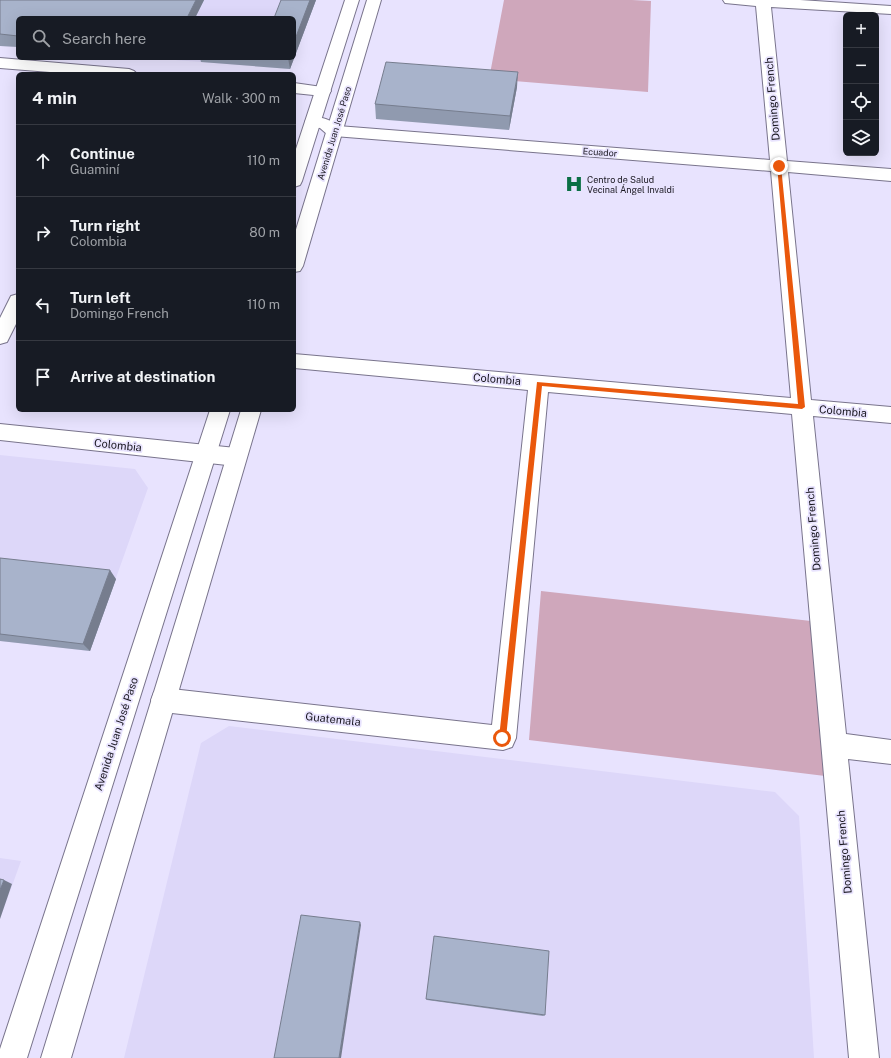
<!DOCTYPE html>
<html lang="en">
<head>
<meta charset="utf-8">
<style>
	:root { --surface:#171b24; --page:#20242c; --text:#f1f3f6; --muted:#9ea1a6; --line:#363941 }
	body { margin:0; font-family:"Public Sans",sans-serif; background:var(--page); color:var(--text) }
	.controls { position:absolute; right:12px; top:12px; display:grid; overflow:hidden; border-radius:6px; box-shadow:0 4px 16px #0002 }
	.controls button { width:36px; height:36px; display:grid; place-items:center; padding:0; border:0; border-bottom:1px solid var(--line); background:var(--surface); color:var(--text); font:20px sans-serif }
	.stop { position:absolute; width:12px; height:12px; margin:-9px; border:3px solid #ea580c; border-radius:50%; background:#fff }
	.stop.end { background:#ea580c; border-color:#fff; box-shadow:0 1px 4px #0008 }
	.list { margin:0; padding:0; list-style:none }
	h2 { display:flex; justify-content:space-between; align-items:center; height:52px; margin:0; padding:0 16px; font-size:17px }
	h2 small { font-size:13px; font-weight:400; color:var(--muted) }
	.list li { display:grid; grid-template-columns:26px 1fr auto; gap:12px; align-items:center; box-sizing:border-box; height:72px; padding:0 16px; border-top:1px solid var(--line) }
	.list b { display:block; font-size:15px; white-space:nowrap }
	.list p { margin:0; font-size:13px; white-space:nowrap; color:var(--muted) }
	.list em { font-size:13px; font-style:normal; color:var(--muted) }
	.icon { flex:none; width:22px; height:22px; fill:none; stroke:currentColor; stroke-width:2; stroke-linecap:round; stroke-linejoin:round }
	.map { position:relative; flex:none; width:891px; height:1058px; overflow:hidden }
	.search { position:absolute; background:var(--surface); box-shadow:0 4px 16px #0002; left:16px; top:16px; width:280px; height:44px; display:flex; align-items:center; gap:10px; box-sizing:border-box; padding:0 14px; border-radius:6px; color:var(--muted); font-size:15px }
	.panel { position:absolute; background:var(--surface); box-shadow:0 4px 16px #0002; left:16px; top:72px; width:280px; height:340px; border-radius:6px }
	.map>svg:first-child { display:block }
	.built { fill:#ddd7f9 }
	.green { fill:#cfa7bb }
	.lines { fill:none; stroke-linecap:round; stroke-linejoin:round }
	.minor-casing { stroke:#79748c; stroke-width:2 }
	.secondary-casing { stroke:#79748c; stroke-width:2 }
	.minor { fill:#fff; fill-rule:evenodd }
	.secondary { fill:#fff; fill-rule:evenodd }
	.wall { fill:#909aaf }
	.shaded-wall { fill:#767d8e }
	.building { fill:#a8b3cb; stroke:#767d8e }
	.route { fill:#ea580c }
	.labels { text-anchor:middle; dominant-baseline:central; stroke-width:3.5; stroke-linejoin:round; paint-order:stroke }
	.far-street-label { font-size:9px; fill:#191720; stroke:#e8e3fe }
	.far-poi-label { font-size:9px; fill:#191720; stroke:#e8e3fe; text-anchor:start }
	.street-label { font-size:11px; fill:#191720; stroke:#e8e3fe }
</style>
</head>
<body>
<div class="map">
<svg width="891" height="1058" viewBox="0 0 891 1058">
	<rect width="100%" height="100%" fill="#e8e3fe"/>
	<path class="built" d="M0,0H316L290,69L149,58H294V18H18V47L0,46Z
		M0,455L135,469L148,488L90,651L0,641Z
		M229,726L775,792L799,816L814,1058H124L201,743Z
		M0,858L21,861L0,919Z"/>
	<path class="green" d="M504,0H632L651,1L648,92L489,79Z
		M541,591L811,621L825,776L529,740Z"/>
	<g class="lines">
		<g class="minor-casing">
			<path id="minor" d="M723,0H800L891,6V14L771,7L787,161L891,169V181L788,172L811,400L891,407V423L813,416L846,734L891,740V764L848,759L879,1058H849L792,414L548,392L516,738L512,747L503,750L163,712L154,708L151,700L154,692L163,688L492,725L528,390L294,368V354L791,398L771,171L334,136L328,135L320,128L307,126L305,122L307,118C319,115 329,119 338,126L770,160L756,6L725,3Z
				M0,58L129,69L134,71L137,74H75L0,68Z
				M294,83L329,88L331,91L329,94L323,96L294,93Z
				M18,294V320L7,342L0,344V318L11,296Z
				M0,424L236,448L243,451L246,457L243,463L236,466L0,440Z"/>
		</g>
		<g class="secondary-casing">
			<path id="secondary" d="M345,0H359L302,181L300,185L294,187V155Z
				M367,0H381L303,266L300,271L294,272V236Z
				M210,410H230L27,1058H0V1049Z
				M241,410H261L71,1058H41Z"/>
		</g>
		<use href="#minor" class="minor"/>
		<use href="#secondary" class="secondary"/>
	</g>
	<path class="wall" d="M0,0H204L195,18H18V47L0,46Z
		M281,0H316L290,69L201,62L200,58H294Z
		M149,58H176L175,60Z
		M517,87L509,130L376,119L375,104Z
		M0,558L116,579L90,651L0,641Z
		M426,999L545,1015L543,1016L427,1000Z"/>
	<path class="shaded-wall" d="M196,0H204L195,18H187Z
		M310,0H316L290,69L288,58H294V42Z
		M518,72L517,87L509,130L510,116Z
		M110,570L116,579L90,651L83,644Z
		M4,880L12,884L0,919V890Z
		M360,922L361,925L341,1058H339Z"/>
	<path class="building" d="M0,0H196L187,18H18V36L0,34Z
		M281,0H310L294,42V18H274Z
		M386,62L518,72L510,116L375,104Z
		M0,558L110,570L83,644L0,634Z
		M0,879L4,880L0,890Z
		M301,915L360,922L339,1058H274Z
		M434,936L549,951L545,1015L426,999Z"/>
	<path class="route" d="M777,165L781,166L805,407L802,409L542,386L506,738L502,741L500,740L499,738L537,382L798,404Z"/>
	<defs>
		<g id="hospital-bare" transform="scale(1.38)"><path d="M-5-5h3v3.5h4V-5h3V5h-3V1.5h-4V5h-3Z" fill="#0a6f45" stroke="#e8e3fe" stroke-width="2.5" paint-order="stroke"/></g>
	</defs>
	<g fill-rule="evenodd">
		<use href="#hospital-bare" x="574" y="184"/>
	</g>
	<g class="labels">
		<g class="far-street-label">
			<text transform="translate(334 133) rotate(-73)">Avenida Juan José Paso</text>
			<text transform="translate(600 152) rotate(4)">Ecuador</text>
		</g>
		<g class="far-poi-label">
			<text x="587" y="179">Centro de Salud<tspan x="587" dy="10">Vecinal Ángel Invaldi</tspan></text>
		</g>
		<g class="street-label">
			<text transform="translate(772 99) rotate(-95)">Domingo French</text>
			<text transform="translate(497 379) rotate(5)">Colombia</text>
			<text transform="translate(843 411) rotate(5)">Colombia</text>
			<text transform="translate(118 445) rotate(6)">Colombia</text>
			<text transform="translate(813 529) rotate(-95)">Domingo French</text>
			<text transform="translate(333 719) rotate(6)">Guatemala</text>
			<text transform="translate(116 734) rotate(-72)">Avenida Juan José Paso</text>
			<text transform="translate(844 852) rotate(-95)">Domingo French</text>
		</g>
	</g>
</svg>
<div class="controls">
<button>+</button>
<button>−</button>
<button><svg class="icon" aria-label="locate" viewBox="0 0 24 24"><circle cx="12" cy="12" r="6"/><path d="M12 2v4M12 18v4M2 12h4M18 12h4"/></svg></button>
<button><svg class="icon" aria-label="layers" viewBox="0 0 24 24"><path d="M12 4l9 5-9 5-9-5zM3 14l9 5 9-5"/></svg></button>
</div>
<div class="stop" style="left:502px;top:738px"></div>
<div class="stop end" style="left:779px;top:166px"></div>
<div class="search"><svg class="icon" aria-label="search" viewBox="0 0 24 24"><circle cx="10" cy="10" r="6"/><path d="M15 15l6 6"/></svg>Search here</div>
<section class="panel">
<h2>4 min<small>Walk · 300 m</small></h2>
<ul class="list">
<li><svg class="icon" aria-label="ahead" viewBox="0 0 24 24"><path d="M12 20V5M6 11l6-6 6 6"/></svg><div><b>Continue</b><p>Guaminí</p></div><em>110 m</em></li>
<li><svg class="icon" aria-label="right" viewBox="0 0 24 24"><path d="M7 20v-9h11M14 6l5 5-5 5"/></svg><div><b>Turn right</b><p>Colombia</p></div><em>80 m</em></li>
<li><svg class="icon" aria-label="left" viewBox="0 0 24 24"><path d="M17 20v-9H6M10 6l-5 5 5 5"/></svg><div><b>Turn left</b><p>Domingo French</p></div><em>110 m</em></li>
<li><svg class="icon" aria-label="arrive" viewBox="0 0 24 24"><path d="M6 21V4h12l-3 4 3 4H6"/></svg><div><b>Arrive at destination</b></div></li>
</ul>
</section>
</div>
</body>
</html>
